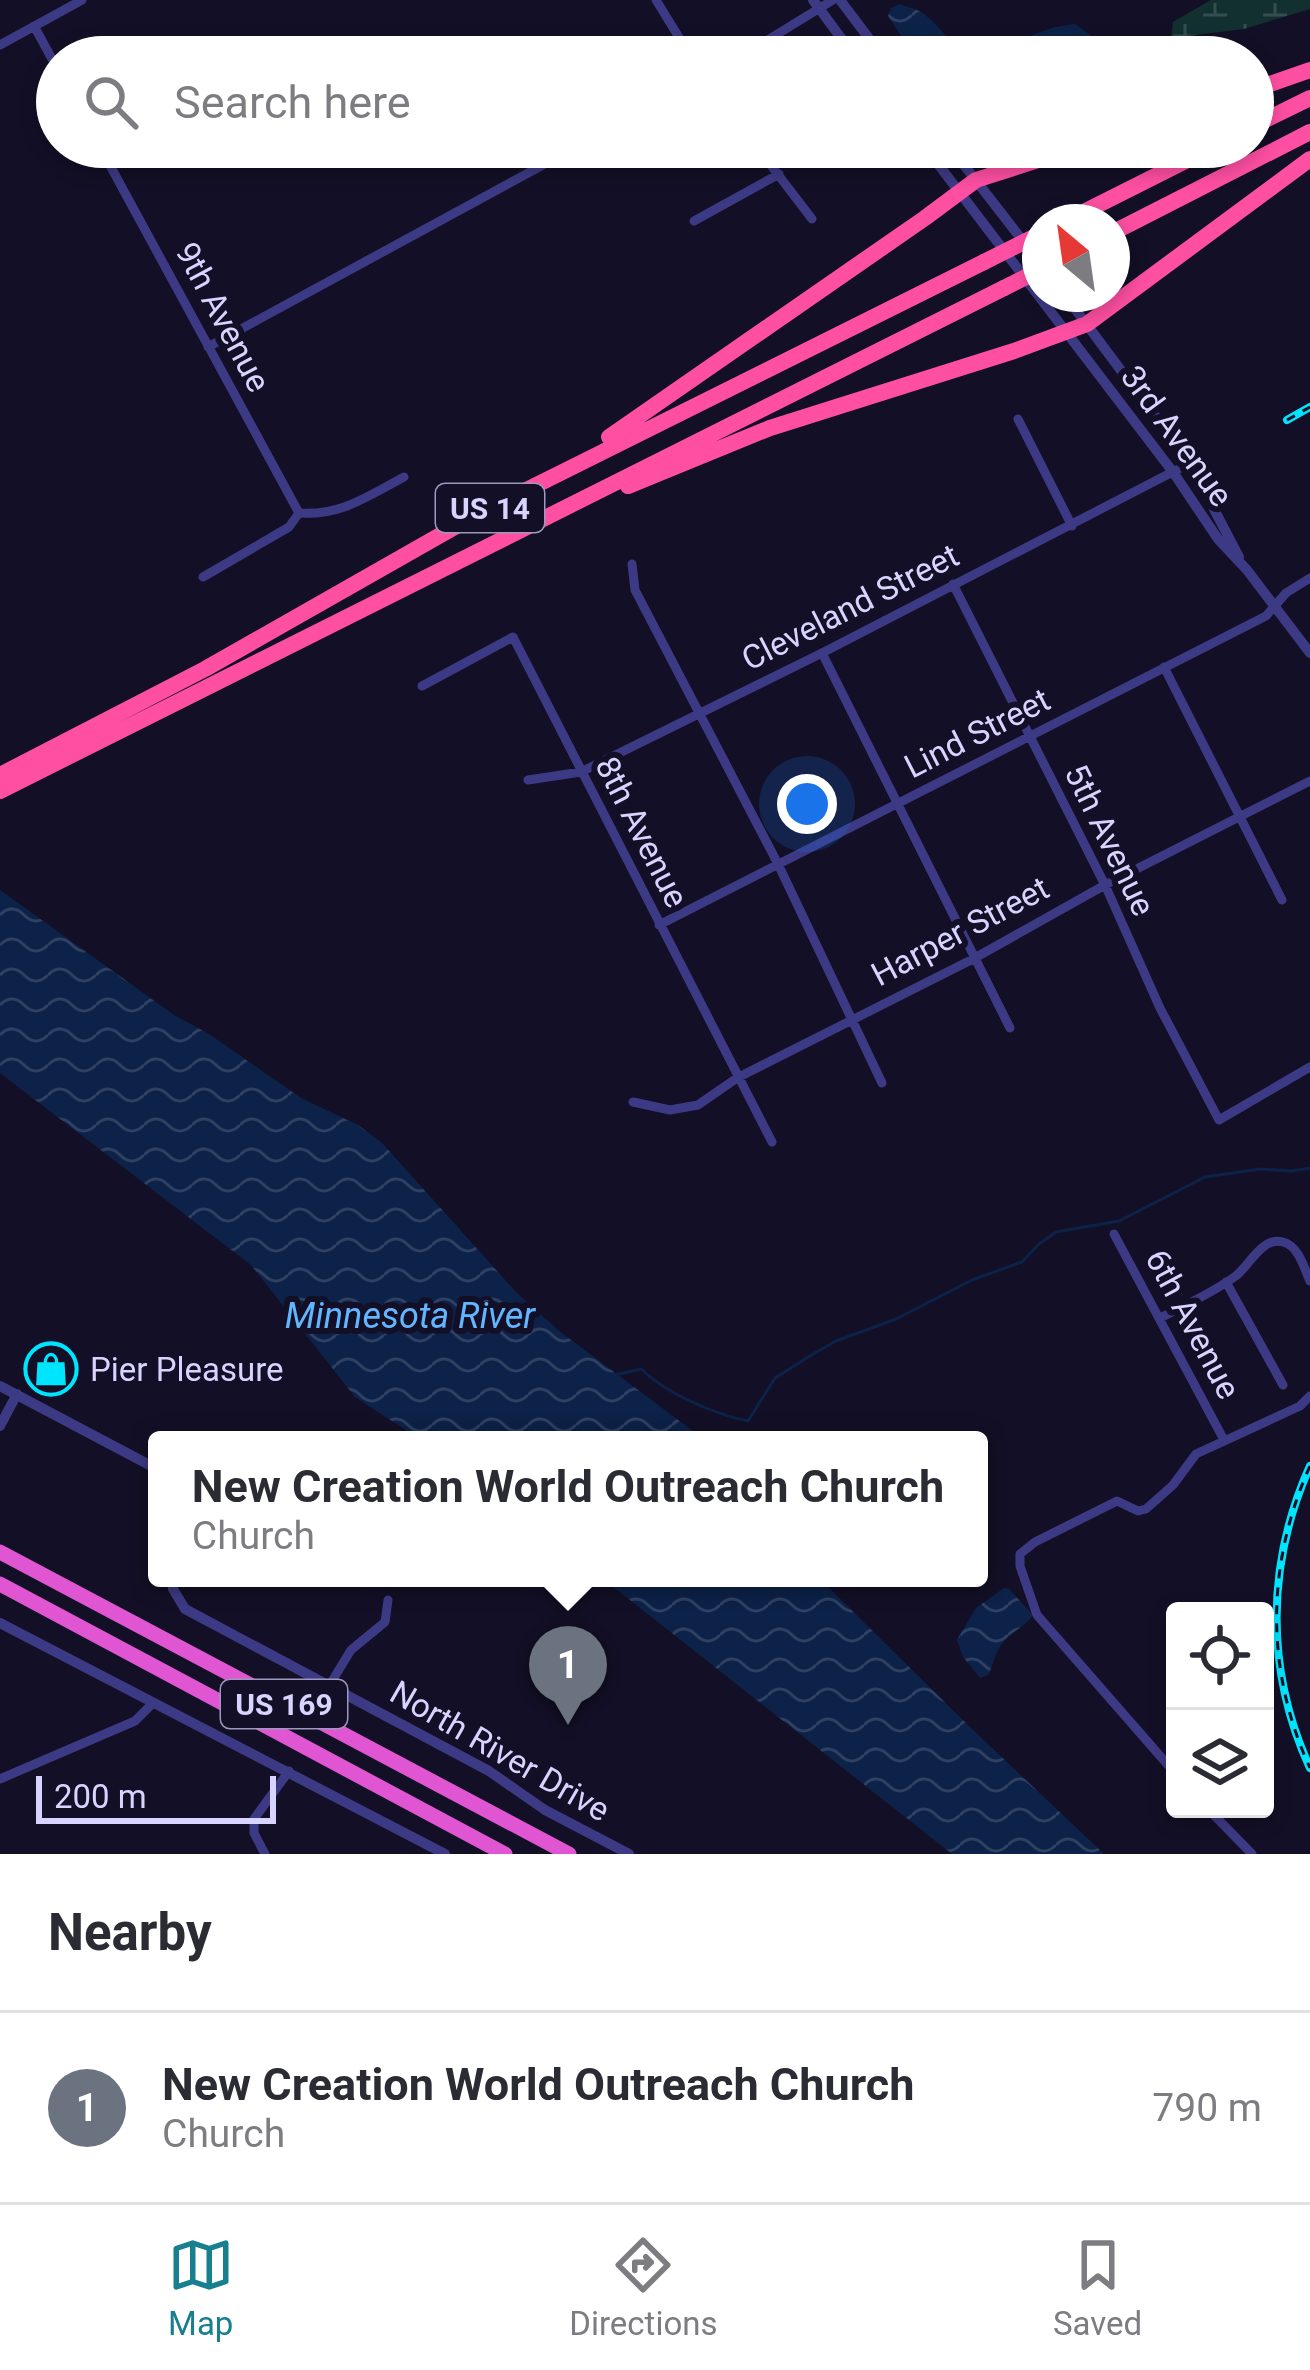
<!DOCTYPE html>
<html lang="en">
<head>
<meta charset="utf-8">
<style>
	:root { --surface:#fff; --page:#f2f2f3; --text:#2b2b33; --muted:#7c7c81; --line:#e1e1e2; --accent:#187f8f }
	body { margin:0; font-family:Roboto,sans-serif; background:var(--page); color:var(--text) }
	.controls { position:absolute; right:36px; bottom:36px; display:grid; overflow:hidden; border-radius:12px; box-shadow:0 6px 18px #0003 }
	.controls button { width:108px; height:108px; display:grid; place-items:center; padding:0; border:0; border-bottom:3px solid var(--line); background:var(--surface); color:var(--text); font:60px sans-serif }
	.compass { position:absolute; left:1022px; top:204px; width:108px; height:108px; border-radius:50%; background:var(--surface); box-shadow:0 6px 18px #0003; rotate:331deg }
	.scale { position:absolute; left:36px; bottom:30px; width:240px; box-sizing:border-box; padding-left:12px; border:6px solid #d9d4ff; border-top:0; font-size:33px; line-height:42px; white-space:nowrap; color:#d9d4ff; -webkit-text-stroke:9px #130f26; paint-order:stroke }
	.you { position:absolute; left:807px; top:804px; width:42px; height:42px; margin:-30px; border:9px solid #fff; border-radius:50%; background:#1a73e8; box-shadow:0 0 0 18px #1a73e833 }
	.badge { display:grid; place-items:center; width:78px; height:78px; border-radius:50%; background:var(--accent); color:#fff; font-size:39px; font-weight:700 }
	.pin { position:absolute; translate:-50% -99px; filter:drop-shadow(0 3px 6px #0008) }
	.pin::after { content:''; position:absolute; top:63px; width:42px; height:36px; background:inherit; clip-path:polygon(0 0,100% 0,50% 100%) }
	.popup { position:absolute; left:148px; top:1431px; width:840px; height:156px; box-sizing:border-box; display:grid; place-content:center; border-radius:12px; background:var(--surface); filter:drop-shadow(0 3px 9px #0005); font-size:39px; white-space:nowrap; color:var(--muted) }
	.popup b { font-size:45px; color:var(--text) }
	.popup::after { content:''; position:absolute; left:50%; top:100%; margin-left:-24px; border:24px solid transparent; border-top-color:var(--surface) }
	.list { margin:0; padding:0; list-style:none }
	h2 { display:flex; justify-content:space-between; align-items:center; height:156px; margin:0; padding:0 48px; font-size:51px }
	h2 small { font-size:39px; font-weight:400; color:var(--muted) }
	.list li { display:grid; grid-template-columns:78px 1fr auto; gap:36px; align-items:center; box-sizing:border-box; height:192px; padding:0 48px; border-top:3px solid var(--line) }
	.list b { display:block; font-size:45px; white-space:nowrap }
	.list p { margin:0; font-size:39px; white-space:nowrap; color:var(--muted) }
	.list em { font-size:39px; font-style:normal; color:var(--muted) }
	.icon { flex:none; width:66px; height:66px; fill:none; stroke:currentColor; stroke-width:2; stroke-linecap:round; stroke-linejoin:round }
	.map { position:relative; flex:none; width:1310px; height:1854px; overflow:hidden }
	.search { position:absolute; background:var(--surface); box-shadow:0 6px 18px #0003; left:36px; right:36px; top:36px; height:132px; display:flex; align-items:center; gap:30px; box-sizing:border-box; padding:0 42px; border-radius:66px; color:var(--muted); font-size:45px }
	.sheet { height:348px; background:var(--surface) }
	nav { display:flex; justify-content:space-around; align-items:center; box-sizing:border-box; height:168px; border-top:3px solid var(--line); background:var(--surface); font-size:33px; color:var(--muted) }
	nav a { display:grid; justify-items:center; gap:6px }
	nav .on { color:var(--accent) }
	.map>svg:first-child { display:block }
	.wetland { fill:url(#wetland-marsh) }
	.water { fill:url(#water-waves) }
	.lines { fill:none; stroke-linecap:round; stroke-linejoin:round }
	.stream { stroke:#0c2248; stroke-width:3 }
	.minor { stroke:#3d3a85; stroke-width:9 }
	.tertiary { stroke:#3d3a85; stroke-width:10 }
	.trunk { stroke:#e055d1; stroke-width:15 }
	.motorway { stroke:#ff4fa3; stroke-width:16 }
	.rail-casing { stroke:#00e5ff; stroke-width:8 }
	.rail { stroke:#130f26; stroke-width:3; stroke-dasharray:9; stroke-linecap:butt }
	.motorway-bridge { stroke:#ff4fa3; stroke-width:16 }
	.labels { text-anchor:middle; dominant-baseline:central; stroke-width:12; stroke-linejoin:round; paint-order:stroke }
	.shield { fill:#130f26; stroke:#9e99be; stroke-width:3 }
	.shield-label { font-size:30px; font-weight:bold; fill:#d9d4ff }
	.street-label { font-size:33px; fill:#d9d4ff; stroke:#130f26 }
	.poi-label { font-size:33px; fill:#d9d4ff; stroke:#130f26; text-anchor:start }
	.water-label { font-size:36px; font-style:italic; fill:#62b6ff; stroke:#130f26 }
</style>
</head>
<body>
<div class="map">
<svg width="1310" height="1854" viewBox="0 0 1310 1854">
	<defs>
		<pattern id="wetland-marsh" width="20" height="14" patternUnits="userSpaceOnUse" patternTransform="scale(3)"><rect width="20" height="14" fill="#12302f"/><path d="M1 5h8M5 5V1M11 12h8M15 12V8" fill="none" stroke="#344d4e"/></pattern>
		<pattern id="water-waves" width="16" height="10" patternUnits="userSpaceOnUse" patternTransform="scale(3)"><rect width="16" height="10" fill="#0c2248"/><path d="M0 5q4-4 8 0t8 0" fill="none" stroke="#2f4163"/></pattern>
	</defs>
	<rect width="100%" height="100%" fill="#130f26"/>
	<path class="wetland" d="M1211,0H1310V9L1244,29L1171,38L1173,22Z"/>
	<path class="water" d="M900,4C907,7 914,8 921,12C940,24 950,46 970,57L1055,27L1075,24L1090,35L1106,57H915L888,16L891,8Z
		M0,890L174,1015L209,1034L301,1098L358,1125L382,1143L516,1292L558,1330L705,1440H421L355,1397L251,1265L0,1073Z
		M602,1578H819L972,1729L1104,1854H952Z
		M1004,1588L1009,1589L1033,1615C1024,1628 1009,1633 1001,1645C995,1654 993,1666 988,1675L980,1678L963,1657L957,1640L976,1608Z"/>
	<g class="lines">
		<path class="stream" d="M615,1375L641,1369C667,1394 714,1414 748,1421L775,1378L813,1354L836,1341L896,1319L972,1280L1022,1262L1039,1244L1056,1232L1119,1221L1205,1177L1260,1169L1292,1171L1310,1168"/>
		<path class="minor" d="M656,0L691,57
			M34,26L57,68
			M0,45L82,0
			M740,57L833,0
			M100,147L299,513
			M757,147L812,219
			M694,221L779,174
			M208,347L576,147
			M1018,419L1072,526
			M299,513C341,516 368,496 404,477
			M632,564L635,590L778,864L882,1083
			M203,577L289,527L299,513
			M953,584L1105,885L1160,1008L1219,1120L1310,1067
			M822,653L1010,1028
			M1164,667L1282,900
			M422,686L513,637L772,1142
			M528,780L581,772L822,653L1190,463
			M659,925L1266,616L1286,593L1310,578
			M633,1102L670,1110L698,1105L737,1078L973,959L1105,885L1310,781
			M1114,1234L1224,1440
			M1226,1282L1283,1385
			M1160,1318C1185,1305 1215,1292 1237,1275C1250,1264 1263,1236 1283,1242C1299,1246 1304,1268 1310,1281
			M329,1686L351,1650L385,1622L388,1600
			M1175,1773L1037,1615L1020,1566V1554L1035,1542L1117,1501L1138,1511L1146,1509L1173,1485L1196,1454L1300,1406L1310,1396
			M0,1779L135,1721L152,1704
			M1208,1809L1252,1854
			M265,1854L254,1833V1819L289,1771"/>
		<path class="tertiary" d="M813,0L855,57
			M840,0L883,57
			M925,147L1173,472L1218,539L1247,570L1310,653
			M950,147L1040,263
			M1064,294L1190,463L1239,557
			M0,1386L157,1469
			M0,1426L17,1394
			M173,1578V1589L185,1609L489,1771L545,1810L629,1854
			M0,1623L445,1854"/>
		<path class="trunk" d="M0,1552L569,1854
			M0,1584L505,1854"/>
		<path class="motorway" d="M1253,90L1310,70
			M1253,126L1310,98
			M1064,222L1213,147
			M1112,233L1310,132
			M609,437L925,218L976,180L1079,147
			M628,486L770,428L1014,351L1087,324L1310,159
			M0,775L205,669L474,516L984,262
			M0,791L1004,288"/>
		<g class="rail-casing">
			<path id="rail" d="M1287,420L1310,407
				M1310,1466C1266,1564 1265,1670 1310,1768"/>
		</g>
		<use href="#rail" class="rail"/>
		<path class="motorway-bridge" d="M984,262L1040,234
			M1004,288L1040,270"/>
	</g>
	<defs>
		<g id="shop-ring" transform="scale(2.7)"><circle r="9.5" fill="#130f26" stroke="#00e5ff" stroke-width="1.5"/><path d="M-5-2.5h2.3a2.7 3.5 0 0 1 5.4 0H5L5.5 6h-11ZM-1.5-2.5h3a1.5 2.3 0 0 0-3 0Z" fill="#00e5ff"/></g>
	</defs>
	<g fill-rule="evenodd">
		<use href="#shop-ring" x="51" y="1369"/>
	</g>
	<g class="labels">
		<g class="shield">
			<rect x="436" y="484" width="108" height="48" rx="9"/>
			<rect x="221" y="1680" width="126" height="48" rx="9"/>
		</g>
		<g class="shield-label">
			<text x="490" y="508">US 14</text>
			<text x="284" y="1704">US 169</text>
		</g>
		<g class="street-label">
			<text transform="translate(223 317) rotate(62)">9th Avenue</text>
			<text transform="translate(1177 436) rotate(54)">3rd Avenue</text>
			<text transform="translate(850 607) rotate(-27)">Cleveland Street</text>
			<text transform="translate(977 733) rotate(-27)">Lind Street</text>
			<text transform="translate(642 832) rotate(63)">8th Avenue</text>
			<text transform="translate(1110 840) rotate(64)">5th Avenue</text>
			<text transform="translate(960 931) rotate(-28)">Harper Street</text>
			<text transform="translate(1193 1324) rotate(62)">6th Avenue</text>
			<text transform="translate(500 1751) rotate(30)">North River Drive</text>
		</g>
		<g class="poi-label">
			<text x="90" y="1369">Pier Pleasure</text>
		</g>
		<g class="water-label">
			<text x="410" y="1316">Minnesota River</text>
		</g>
	</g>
</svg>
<div class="controls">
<button><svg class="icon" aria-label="locate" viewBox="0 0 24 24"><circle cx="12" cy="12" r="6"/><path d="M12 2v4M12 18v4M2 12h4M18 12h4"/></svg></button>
<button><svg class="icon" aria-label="layers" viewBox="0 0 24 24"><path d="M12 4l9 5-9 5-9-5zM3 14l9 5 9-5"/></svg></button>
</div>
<svg class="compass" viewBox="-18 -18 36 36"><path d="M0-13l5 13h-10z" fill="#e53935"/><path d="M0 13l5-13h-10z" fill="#7c7c81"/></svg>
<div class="scale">200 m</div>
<div class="you"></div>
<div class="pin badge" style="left:568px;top:1725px;background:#6b7280">1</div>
<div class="popup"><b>New Creation World Outreach Church</b>Church</div>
<div class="search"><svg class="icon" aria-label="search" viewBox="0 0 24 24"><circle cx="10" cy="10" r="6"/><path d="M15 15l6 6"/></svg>Search here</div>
</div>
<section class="sheet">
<h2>Nearby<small></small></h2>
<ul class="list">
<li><span class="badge" style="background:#6b7280">1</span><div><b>New Creation World Outreach Church</b><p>Church</p></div><em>790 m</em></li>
</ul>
</section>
<nav>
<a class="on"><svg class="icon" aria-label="map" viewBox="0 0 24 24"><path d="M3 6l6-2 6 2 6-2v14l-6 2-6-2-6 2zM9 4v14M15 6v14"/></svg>Map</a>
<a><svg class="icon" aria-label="directions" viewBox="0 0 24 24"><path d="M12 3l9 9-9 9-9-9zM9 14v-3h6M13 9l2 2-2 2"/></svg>Directions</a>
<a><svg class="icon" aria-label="saved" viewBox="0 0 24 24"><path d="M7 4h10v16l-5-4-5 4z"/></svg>Saved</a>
</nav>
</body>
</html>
